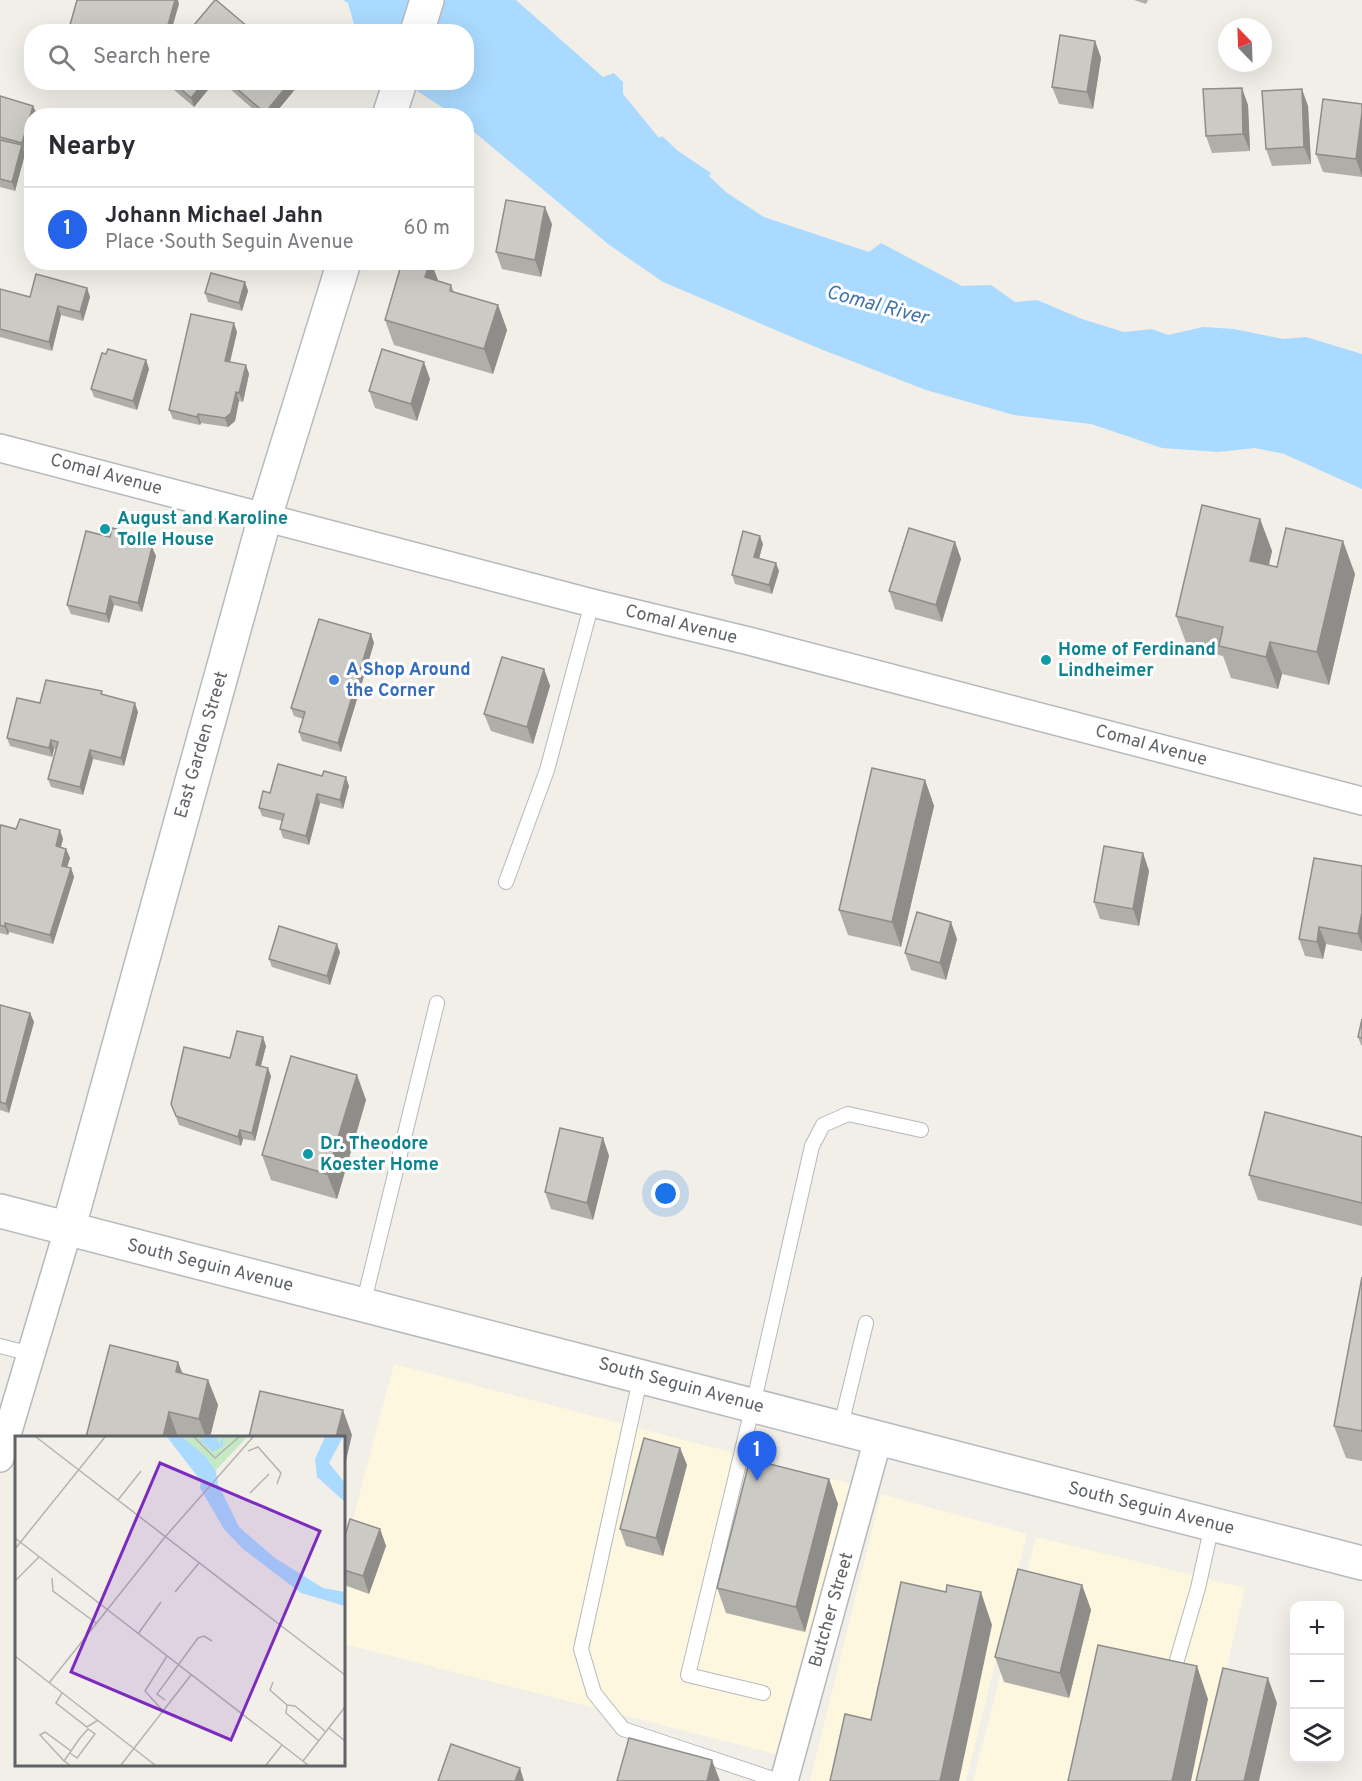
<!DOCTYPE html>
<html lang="en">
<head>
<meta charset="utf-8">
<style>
	:root { --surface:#fff; --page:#f2f2f3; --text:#2b2b33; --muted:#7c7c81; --line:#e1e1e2; --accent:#2563eb }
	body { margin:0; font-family:Overpass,sans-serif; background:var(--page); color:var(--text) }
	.controls { position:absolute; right:18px; bottom:18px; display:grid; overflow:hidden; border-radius:12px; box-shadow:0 6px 24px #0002 }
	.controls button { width:54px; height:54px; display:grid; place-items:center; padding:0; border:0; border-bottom:2px solid var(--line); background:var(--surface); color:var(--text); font:30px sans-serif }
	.compass { position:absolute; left:1218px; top:18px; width:54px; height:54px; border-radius:50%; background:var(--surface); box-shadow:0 6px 24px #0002; rotate:337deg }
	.you { position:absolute; left:666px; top:1194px; width:21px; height:21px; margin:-15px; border:4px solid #fff; border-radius:50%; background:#1a73e8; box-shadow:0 0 0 9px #1a73e833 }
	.badge { display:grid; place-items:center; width:39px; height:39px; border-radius:50%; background:var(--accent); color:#fff; font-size:20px; font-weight:700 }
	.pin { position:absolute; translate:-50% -50px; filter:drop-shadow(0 2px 3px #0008) }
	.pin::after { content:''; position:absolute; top:32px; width:21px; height:18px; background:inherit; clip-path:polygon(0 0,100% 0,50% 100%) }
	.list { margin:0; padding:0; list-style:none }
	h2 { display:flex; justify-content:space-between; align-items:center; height:78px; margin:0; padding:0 24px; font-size:26px }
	h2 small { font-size:20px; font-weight:400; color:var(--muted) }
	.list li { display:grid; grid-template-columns:39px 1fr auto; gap:18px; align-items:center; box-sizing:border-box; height:84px; padding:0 24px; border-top:2px solid var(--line) }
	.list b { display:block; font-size:22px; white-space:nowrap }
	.list p { margin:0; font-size:20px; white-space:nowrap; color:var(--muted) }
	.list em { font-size:20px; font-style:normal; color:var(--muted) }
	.icon { flex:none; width:33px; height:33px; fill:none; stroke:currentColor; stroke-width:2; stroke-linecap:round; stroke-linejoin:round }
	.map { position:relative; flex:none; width:1362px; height:1781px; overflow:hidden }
	.search { position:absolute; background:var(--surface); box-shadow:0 6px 24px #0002; left:24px; top:24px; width:450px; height:66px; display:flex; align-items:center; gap:15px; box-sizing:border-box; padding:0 21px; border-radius:24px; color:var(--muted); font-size:22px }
	.panel { position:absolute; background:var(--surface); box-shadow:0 6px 24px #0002; left:24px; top:108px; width:450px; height:162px; border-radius:24px }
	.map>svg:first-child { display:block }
	.commercial { fill:#fef7e0 }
	.water { fill:#aadaff }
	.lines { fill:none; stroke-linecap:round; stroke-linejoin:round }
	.lane-casing { stroke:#b5b8bc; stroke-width:16 }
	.street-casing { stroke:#b5b8bc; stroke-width:30 }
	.secondary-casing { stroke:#b6babf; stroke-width:36 }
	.lane { stroke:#fff; stroke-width:14 }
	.street { stroke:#fff; stroke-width:27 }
	.secondary { stroke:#fff; stroke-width:33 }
	.wall { fill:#afaea9 }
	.shaded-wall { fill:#8f8d8a }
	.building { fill:#cccac5; stroke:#8f8d8a; stroke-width:1.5 }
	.culture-dot { fill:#0f9aa8; stroke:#fff; stroke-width:2 }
	.shop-dot { fill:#3f7fe0; stroke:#fff; stroke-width:2 }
	.labels { text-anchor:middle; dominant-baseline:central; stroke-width:6; stroke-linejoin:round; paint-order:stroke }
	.street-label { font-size:18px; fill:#5f6368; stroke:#fff }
	.culture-label { font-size:18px; font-weight:bold; fill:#0d838f; stroke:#fff; text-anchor:start }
	.shop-label { font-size:18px; font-weight:bold; fill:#366cbe; stroke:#fff; text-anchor:start }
	.water-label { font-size:20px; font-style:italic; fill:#4174aa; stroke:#fff }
	.inset-road { fill:none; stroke:#b3b3b1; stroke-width:1.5 }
	.view { fill:#7b2cbf; fill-opacity:0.15; stroke:#7b2cbf; stroke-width:3 }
	.inset-edge { fill:none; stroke:#5f6368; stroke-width:3 }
</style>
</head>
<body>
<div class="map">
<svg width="1362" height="1781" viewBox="0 0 1362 1781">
	<rect width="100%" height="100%" fill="#f1efe8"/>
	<path class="commercial" d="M394,1364L852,1484L776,1754L344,1644V1553Z
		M881,1494L1027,1534L966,1781H810Z
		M1036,1537L1245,1588L1201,1781H973Z"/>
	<path class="water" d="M343,0H516L603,77L614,73L623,82V94L659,138L662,136L678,151L711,173L709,176L727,193L764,217L869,252L881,243L962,286L991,285L1015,302L1037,300L1082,319L1124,332L1152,329L1168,335L1203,327L1234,329L1283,339L1306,337L1362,354V489L1284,454L1255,448L1218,452L1162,448L1091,424L1014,415L926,390L818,348L663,282L608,244L467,126L466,116L454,115L405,83L466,82V32L356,31L348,3Z"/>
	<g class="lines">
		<g class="lane-casing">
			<path id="lane" d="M506,882L547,770L592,603
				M363,1305L437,1003
				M0,1346L31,1354
				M641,1375L581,1649L594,1693L623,1729L779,1781
				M840,1429L866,1323
				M1177,1660L1198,1588L1212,1525
				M763,1693L688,1675L753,1405L812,1146L823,1125L848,1114L921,1130"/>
		</g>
		<g class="street-casing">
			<path id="street" d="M0,448L592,603L749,641L1362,801
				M0,1458L68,1230
				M784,1781L878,1439"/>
		</g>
		<g class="secondary-casing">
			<path id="secondary" d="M417,32L427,0
				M389,116L400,82
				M0,1211L1362,1563
				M68,1230L265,517L344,262"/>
		</g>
		<use href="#lane" class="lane"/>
		<use href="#street" class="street"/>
		<use href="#secondary" class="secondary"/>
	</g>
	<path class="wall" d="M1134,0H1148L1146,4Z
		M1095,41L1101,58L1093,109L1059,104L1052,87Z
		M172,82L214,83L194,107L174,90Z
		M222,82H301L273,116H261Z
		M0,96L37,114L25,152H24L25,154L15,191L0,187Z
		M1362,104V177L1323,172L1316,154Z
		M1248,105L1250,151L1212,153L1206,136Z
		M1308,106L1311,164L1272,166L1266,149Z
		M552,224L541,277L502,269L496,252Z
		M438,281L451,285L454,292L498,305L507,330L493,374L394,345L385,320Z
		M245,282L248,291L242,311L208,302L205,293Z
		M87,288L90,297L83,321L61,315L52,351L0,337V289L30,297Z
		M237,332L230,362L249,374L243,402L239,401L235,421L228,427L201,423L200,425L173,419L169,410Z
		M106,354L146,360L149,369L137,410L94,397L91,389Z
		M430,379L417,421L375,408L369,391Z
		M1260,519L1272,551L1269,565L1277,567L1355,574L1329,685L1282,674L1278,689L1231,678L1223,656L1188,648L1176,616Z
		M132,533L135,543L156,556L142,612L114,605L109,623L71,614L67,605L110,537Z
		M955,542L961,559L942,622L895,609L889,591Z
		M763,544L759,558L779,571L772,594L735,584L732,575Z
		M371,634L374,643L341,752L302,741L299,732L303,719L294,716L291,708Z
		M544,669L550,686L533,744L491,731L484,714Z
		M104,695L138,712L124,766L93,759L83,795L51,787L48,779L56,749H54L52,757L10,746L7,738L40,703Z
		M925,780L934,806L901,947L848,935L839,910Z
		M349,786L343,809L320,803L309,845L283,838L280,829L282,821L262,816L259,808L270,793Z
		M0,829L60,830L63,839L61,847L66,849L70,858L67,867L71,868L74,877L53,944L9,932L8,935L0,933Z
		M1143,853L1149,871L1139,926L1100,919L1094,902Z
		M1362,866V951L1326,944L1323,959L1305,956L1299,939Z
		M957,939L946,980L911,970L905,953Z
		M340,952L330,985L272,967L269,959Z
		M0,1005L30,1013L34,1022L9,1113L0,1110Z
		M1362,1019V1046L1361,1045L1358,1037Z
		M266,1046L261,1066L271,1076L255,1141L243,1139L241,1146L179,1125L171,1104L230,1058Z
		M357,1075L366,1100L337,1199L271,1180L262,1155Z
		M1362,1137V1226L1258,1200L1249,1175Z
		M603,1138L609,1156L593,1220L551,1209L545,1192Z
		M1362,1277V1461L1346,1458L1334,1426Z
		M178,1362L183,1374L208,1380L218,1405L210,1437H86Z
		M680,1448L687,1465L663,1556L626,1546L620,1529Z
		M829,1479L838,1504L805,1632L726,1613L717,1588Z
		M380,1529L386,1546L369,1594L344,1585V1539Z
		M1082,1585L1091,1610L1069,1698L1004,1682L995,1657Z"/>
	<path class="shaded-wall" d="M175,0H178L179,4L171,32H166Z
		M1095,41L1101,58L1093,109L1087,92Z
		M204,82H214L194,107L191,98Z
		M290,82H301L273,116H266L265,113Z
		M1242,88L1248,105L1250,151L1243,134Z
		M1302,89L1308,106L1311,164L1304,147Z
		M33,106L37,114L36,116H32V132L25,152L22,143Z
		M1362,112V176L1356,159Z
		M22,145L25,154L15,191L12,182Z
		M545,207L552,224L541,277L535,260Z
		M430,262H431L440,285L425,277Z
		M245,282L248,291L242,311L239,303Z
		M87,288L90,297L83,321L80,312Z
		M498,305L507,330L493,374L484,349Z
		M58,306L61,315L52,351L49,342Z
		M234,323L237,332L228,370L225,361Z
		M146,360L149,369L137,410L133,401Z
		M424,362L430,379L417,421L411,404Z
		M246,365L249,374L243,402L239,393Z
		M236,392L239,401L235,421L228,427L225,418Z
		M198,414L201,423L200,425L197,417Z
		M1260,519L1272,551L1262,593L1250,561Z
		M132,533L135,542L134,551L131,542Z
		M760,536L763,544L757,566L754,557Z
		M1343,541L1355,574L1329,685L1317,652Z
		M955,542L961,559L942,622L936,605Z
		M152,547L156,556L142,612L138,603Z
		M776,563L779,571L772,594L769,585Z
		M110,596L114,605L109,623L106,614Z
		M371,634L374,643L341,752L338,743Z
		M1270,642L1282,674L1278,689L1266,657Z
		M544,669L550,686L533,744L527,727Z
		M135,703L138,712L124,766L121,758Z
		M51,740L54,749L52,757L49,748Z
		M90,750L93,759L83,795L80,787Z
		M346,777L349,786L343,809L340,800Z
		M925,780L934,806L901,947L892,922Z
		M317,794L320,803L309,845L306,836Z
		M60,830L63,839L59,854L56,846Z
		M66,849L70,858L65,874L62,866Z
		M1143,853L1149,871L1139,926L1133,909Z
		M71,868L74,877L53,944L50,935Z
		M1362,912V945L1358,934Z
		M951,922L957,939L946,980L940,963Z
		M5,923L9,932L8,935L5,927Z
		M1319,927L1326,944L1323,959L1317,942Z
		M337,944L340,952L330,985L327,976Z
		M30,1013L34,1022L9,1113L6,1104Z
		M263,1037L266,1046L259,1073L256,1065Z
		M268,1068L271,1076L255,1141L252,1133Z
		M357,1075L366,1100L337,1199L327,1174Z
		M240,1130L243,1139L241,1146L238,1137Z
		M603,1138L609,1156L593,1220L587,1203Z
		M178,1362L187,1387L176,1372Z
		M208,1380L218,1405L210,1437H206L199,1419Z
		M343,1410L352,1435L344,1469V1437H336Z
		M169,1412L178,1437H163Z
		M680,1448L687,1465L663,1556L656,1538Z
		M829,1479L838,1504L805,1632L796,1607Z
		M380,1529L386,1546L369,1594L363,1576Z
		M1082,1585L1091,1610L1069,1698L1060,1673Z
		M981,1592L992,1625L959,1781H940Z
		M1197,1666L1208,1699L1191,1781H1172Z
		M1268,1678L1277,1703L1259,1781H1244Z
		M712,1760L720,1781H707Z
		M520,1768L524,1781H515Z"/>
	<path class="building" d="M77,0H175L166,32H68Z
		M215,0H216L254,32H188Z
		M1060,35L1095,41L1087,92L1052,87Z
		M173,82H204L191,98Z
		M229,82H290L265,113Z
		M1242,88L1243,134L1206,136L1203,89Z
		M1302,89L1304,147L1266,149L1262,91Z
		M0,96L33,106L22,143L0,137Z
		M1323,99L1362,104V112L1356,159L1316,154Z
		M0,140L22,145L12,182L0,179Z
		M506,200L545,207L535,260L496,252Z
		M402,262H430L425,277L451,285L450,291L498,305L484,349L385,320Z
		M211,273L245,282L239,303L205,293Z
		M36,274L87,288L80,312L58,306L49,342L0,329V289L30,297Z
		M191,314L234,323L225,361L246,365L239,393L236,392L231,413L225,418L198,414L197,417L169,410Z
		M108,349L146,360L133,401L91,389L102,353L106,354Z
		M382,349L424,362L411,404L369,391Z
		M1202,505L1260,519L1250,561L1277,567L1286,528L1343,541L1317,652L1270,642L1266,657L1219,646L1223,627L1176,616Z
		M112,528L132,533L131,542L152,547L138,603L110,596L106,614L67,605L86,531L110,537Z
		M909,528L955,542L936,605L889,591Z
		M743,531L760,536L754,557L776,563L769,585L732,575Z
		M319,619L371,634L338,743L299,732L305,712L291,708Z
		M502,657L544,669L527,727L484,714Z
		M46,680L102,691L101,694L135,703L121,758L90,750L80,787L48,779L58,742L51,740L49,748L7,738L17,698L40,703Z
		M278,764L322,776L324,771L346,777L340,800L317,794L306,836L280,829L284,814L259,808L263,791L270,793Z
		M872,768L925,780L892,922L839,910Z
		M20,819L60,830L56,846L66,849L62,866L71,868L50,935L5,923V927L0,925V829L1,825L16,829Z
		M1104,846L1143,853L1133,909L1094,902Z
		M1314,858L1362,866V912L1358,934L1319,927L1317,942L1299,939Z
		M917,912L951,922L940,963L905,953Z
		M279,926L337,944L327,976L269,959Z
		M0,1005L30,1013L6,1104L0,1102Z
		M1362,1019V1038L1358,1037Z
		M237,1031L263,1037L256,1065L268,1068L252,1133L240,1130L238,1137L176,1116L171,1104L184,1047L230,1058Z
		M291,1056L357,1075L327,1174L262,1155Z
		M1265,1112L1362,1137V1203L1249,1175Z
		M560,1128L603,1138L587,1203L545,1192Z
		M1362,1277V1431L1334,1426Z
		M110,1345L178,1362L176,1372L208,1380L199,1419L169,1412L163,1437H86Z
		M260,1391L343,1410L336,1437H249Z
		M644,1438L680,1448L656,1538L620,1529Z
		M750,1459L829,1479L796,1607L717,1588Z
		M350,1519L380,1529L363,1576L344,1570V1539Z
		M1018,1569L1082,1585L1060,1673L995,1657Z
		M901,1582L946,1592L947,1585L981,1592L940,1781H830L845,1714L871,1720Z
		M1098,1645L1197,1666L1172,1781H1068Z
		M1223,1668L1268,1678L1244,1781H1196Z
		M629,1738L712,1760L707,1781H617Z
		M451,1744L520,1768L515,1781H438Z"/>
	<g class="culture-dot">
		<circle cx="105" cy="529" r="6"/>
		<circle cx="1046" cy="660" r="6"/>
		<circle cx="308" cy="1154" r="6"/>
	</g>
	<circle class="shop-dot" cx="334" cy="680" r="6"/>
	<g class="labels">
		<g class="street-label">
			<text transform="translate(106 475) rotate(15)">Comal Avenue</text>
			<text transform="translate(681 625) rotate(14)">Comal Avenue</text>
			<text transform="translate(202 745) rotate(-74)">East Garden Street</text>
			<text transform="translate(1151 746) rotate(15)">Comal Avenue</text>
			<text transform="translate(210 1266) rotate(14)">South Seguin Avenue</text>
			<text transform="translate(681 1386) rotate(15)">South Seguin Avenue</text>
			<text transform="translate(1151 1509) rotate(14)">South Seguin Avenue</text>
			<text transform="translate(832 1610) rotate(-74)">Butcher Street</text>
		</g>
		<g class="culture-label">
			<text x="117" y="519">August and Karoline<tspan x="117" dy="21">Tolle House</tspan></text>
			<text x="1058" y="650">Home of Ferdinand<tspan x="1058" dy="21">Lindheimer</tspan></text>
			<text x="320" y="1144">Dr. Theodore<tspan x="320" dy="21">Koester Home</tspan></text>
		</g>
		<g class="shop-label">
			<text x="346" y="670">A Shop Around<tspan x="346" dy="21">the Corner</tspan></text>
		</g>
		<g class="water-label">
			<text transform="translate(877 306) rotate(15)">Comal River</text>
		</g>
	</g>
	<g transform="translate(15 1436)">
		<rect width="330" height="330" fill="#f1efe8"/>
		<path d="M167,1H232L201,34Z" fill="#c5e8c5"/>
		<path d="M152,1H167L191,21L201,35L203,48L224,91L260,122L308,152L330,156V170L286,157L228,113L209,93L185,52L186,45ZM181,1L190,6L186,1H202L204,9L208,1V10L198,16ZM310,1H328L314,27L330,47V66L302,41L300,23Z" fill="#aadaff"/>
		<path class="inset-road" d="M21,1L330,239M179,1L200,22L224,1M233,15L243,11L266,37L262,48M235,57L254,38M103,64L126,35M0,102L293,329M0,113L90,1M37,142L38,155L81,187M0,145L24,121M160,156L184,127M123,198L146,166M0,220L140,329M258,246L255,254L272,269L271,277L304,305M34,247L150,101L238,1M47,257L41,267L72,291L83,284M150,264L142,258L183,202L189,200L197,205M272,269L280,270L311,296M148,275L130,255L152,220M314,292L330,305M55,317L62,322L80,298L73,293L65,302L49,325L55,329M49,325L25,299L30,296L56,315M288,325L330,271M106,329L176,239M251,329L267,309"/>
		<path class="view" d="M145,27L305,95L216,304L56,236Z"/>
		<rect width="330" height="330" class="inset-edge"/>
	</g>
</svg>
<div class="controls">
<button>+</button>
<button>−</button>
<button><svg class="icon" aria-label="layers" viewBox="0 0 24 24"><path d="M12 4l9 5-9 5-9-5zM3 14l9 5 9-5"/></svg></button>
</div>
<svg class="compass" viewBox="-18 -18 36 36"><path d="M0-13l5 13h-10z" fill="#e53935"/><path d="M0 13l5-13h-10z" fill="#7c7c81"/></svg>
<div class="you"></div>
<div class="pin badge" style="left:757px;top:1481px">1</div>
<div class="search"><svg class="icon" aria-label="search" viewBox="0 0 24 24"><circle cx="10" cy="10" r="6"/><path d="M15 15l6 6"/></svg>Search here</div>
<section class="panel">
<h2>Nearby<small></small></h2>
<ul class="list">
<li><span class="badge">1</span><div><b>Johann Michael Jahn</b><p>Place · South Seguin Avenue</p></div><em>60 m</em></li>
</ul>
</section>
</div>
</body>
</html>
